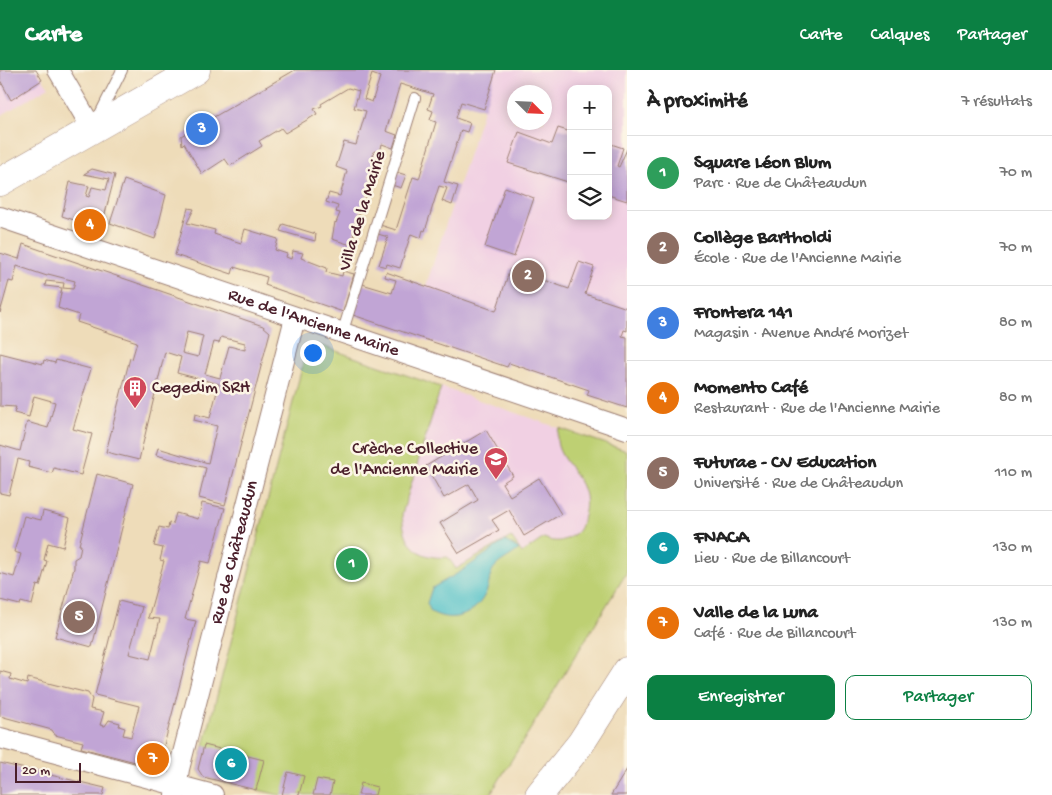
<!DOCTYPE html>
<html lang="fr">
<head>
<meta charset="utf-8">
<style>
	:root { --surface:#fff; --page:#f6f6f6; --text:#222; --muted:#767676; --line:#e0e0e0; --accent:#0b8043 }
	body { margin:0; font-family:"Gochi Hand",sans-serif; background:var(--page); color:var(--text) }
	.controls { position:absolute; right:15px; top:15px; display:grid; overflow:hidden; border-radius:10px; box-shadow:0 2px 12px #0003 }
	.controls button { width:45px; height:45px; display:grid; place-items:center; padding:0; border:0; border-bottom:1px solid var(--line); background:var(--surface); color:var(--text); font:25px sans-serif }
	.compass { position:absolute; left:507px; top:15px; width:45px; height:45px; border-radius:50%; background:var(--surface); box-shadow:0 2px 12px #0003; rotate:114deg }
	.scale { position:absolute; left:15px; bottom:12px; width:66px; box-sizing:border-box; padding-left:5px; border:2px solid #4a1f2b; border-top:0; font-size:14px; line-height:18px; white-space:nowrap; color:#4a1f2b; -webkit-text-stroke:4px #fcf5e5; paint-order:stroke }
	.you { position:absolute; left:312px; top:282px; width:18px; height:18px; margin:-12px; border:4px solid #fff; border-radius:50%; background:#1a73e8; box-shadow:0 0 0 8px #1a73e833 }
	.badge { display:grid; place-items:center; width:32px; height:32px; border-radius:50%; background:var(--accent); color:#fff; font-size:16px; font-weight:700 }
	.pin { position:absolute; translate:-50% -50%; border:2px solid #fff; box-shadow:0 1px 5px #0006 }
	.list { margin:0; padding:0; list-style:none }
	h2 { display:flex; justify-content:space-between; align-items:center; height:65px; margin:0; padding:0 20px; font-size:21px }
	h2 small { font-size:16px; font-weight:400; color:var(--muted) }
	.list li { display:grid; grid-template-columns:32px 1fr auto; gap:15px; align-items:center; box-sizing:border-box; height:75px; padding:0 20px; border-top:1px solid var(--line) }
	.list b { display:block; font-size:19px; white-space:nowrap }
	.list p { margin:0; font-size:16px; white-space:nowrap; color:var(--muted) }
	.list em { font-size:16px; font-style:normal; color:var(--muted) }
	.actions { display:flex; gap:10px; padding:15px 20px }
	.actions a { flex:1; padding:11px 0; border:1px solid var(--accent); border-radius:10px; text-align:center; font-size:18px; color:var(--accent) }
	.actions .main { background:var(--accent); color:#fff }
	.icon { flex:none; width:28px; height:28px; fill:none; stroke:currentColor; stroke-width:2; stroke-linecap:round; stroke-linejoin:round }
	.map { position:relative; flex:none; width:627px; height:725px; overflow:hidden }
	header { display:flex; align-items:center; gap:30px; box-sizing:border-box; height:70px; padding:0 25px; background:var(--accent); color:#fff }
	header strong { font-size:24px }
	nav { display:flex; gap:28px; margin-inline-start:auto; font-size:18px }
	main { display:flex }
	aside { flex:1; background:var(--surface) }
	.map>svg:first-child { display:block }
	.built { fill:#f1d0e3; fill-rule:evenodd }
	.green { fill:#bed073; stroke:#84784f }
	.water { fill:#54c2c9; stroke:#4f707a }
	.building { fill:#c1a5d5; fill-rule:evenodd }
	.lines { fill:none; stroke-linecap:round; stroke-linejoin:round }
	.lane-casing { stroke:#9c7e72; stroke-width:12 }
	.street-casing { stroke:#9c7e72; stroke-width:22 }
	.secondary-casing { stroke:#9c7e72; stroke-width:29 }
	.primary-casing { stroke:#9c7e72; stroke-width:29 }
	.lane { stroke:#fff; stroke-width:10 }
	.street { stroke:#fff; stroke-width:20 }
	.secondary { stroke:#fff; stroke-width:28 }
	.primary { stroke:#fff; stroke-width:28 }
	.labels { text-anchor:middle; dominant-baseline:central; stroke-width:5; stroke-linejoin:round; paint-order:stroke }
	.street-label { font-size:18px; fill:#4a1f2b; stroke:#fcf5e5 }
	.poi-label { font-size:18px; fill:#4a1f2b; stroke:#fcf5e5; text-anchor:start }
</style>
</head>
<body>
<header>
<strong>Carte</strong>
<nav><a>Carte</a><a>Calques</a><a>Partager</a></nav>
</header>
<main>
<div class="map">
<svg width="627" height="725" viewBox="0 0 627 725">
	<rect width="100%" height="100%" fill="#fcf5e5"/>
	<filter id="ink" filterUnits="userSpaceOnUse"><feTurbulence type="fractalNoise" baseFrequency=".02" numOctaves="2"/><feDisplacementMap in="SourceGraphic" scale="10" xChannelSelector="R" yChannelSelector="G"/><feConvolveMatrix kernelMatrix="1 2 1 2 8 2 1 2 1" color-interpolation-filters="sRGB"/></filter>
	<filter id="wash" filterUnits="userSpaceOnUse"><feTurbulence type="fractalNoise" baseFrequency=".0096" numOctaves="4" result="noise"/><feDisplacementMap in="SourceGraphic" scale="20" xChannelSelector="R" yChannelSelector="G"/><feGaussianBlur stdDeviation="1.12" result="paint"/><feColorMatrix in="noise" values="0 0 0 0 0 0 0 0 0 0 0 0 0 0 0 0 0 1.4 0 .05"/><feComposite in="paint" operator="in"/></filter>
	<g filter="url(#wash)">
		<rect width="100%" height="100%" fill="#eedcb9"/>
		<path class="built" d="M0,0H36L49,17L0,46Z
			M496,0H627V297L614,334L587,325L589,320L509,293L507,297L410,265ZM571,19H608V146H571ZM514,22H544V52H514Z
			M441,317L559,358L557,363L562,386L581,412L586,422L587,438L577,463L564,471L554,472L544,468L522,483L511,467L456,500L448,487H431L418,482L408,471L403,460L402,444Z"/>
		<path class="green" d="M316,274L441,317L402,444C404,474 417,490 448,487L456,499L511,467L522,483L544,468C556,473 563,472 573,465C579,462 581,456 583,449C598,404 546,392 559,358L627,381V502L490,725H279L203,707L198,699L307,278Z"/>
		<path class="water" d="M505,471L519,479C512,486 501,490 495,497C489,503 490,513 487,520C478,543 455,555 431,542L427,533L432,518L460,502Z"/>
		<g id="blocks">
			<path class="building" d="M0,0H36L42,10L11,30L0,10Z
				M295,0H496L484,39L461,32L456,48L470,53L467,62L461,60L444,112L458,116L452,135L442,131L447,118L439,116L425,161L423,160L421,168L411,164L400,198L387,194L386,197L379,195L388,167L378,164L380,155L396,160L413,107L419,109L436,52L430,50L433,41L428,39L433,24L400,14L386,61L397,65L393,78L382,74L380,83L374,81L372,91L376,92L373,104L370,103L369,108L372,109L364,134L362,133L351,175L332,169L335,152L336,153L340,143L336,142L338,136L326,132L329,123L340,126L347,101L336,97L344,72L356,75L366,41L354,38L359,21L348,18L321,34L322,36L314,39L317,44L285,63L281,58L259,71L262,76L230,96L225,89L202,104L184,73L182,75L181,66ZM372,4L380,7L372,32L364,29Z
				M558,58L571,62V113L508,93L519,62L552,74Z
				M608,73L623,78L617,96L619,97L627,79V131L608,125Z
				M92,99L115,105L101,159L62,146L70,112L89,116L86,126L89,127L92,117L106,120L109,109L84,104Z
				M396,102L406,105L401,118L392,115Z
				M124,110L166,125L155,169L110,153Z
				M505,117L534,128L514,187L485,177Z
				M188,138L194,139L187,153L215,160L214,164L241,173L245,159L278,169L275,180L287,184L286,187L291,189L293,181L303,183L301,188L327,198L326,202L342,206L343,201L354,204L343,242L265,215L267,207L234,197L232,204L175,185Z
				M283,154L316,164L315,171L280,161Z
				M23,174L263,256L270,262L225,435L199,428L206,398L156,385L158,378L208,393L217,356L194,350L195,344L210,348L219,314L177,303L181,287L165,282L139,390L106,382L130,288L132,289L137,272L77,252L79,245L58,238L62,218L45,216L46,211L64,213L63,218L73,219L75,211L48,204L47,206L17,196L13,212L9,211L0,243V183L19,189ZM187,262L203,266L198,287L182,283ZM221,267L245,273V280L229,276L220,308L205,304L214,272L219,273Z
				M579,192L594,197L585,224L627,238V261L624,260L622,266L627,267V338L587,325L589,320L509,293L507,297L353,245L362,214L392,223L396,210L385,207L386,202L496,241L510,199H522L521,202L569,219Z
				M0,283L43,294L44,290L55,293L56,290L91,299L73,359L92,364L81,405L54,398L52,403L28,397L29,392L18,389L9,425L0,423V375L20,381L27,352L48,358L55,332L34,326L29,347L14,343L16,337L0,336Z
				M486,360L513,406L502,413L510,426L539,408L561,444L524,466L509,440L492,450L499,460L459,483L440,453L478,430L469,414L444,428L426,396Z
				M97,404L133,414L92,577L55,567L74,498V489L79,486L81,475H79Z
				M202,433L225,438L210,493L201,491L185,549L196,551L160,691L151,696L81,678L83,672L55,665L52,660L0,646V601L11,604L10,609L27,614L28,608L88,623L92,629L90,639L104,642L100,655L105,656L109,650L120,653L119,656L125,658L123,665L131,667L139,636L95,625L119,531L142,537L129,584L150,589L160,549L148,548L164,491L160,490L163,478L154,476L159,457L168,459L169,453L173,454L176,443L198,449Z
				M43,441L70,448L63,477L48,473L44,490L47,491L40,516L37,515L32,535L21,532L20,535L0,530V503L14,507L21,484L14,482L24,446L41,450Z
				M204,675L264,690L256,720L203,707L198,699Z
				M0,693L105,718L103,725H0Z
				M627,699V725H611Z
				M288,702L304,706L299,725H282Z
				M317,709L333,712L330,725H313Z
				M361,713L377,717L375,725H358Z"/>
		</g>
	</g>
	<g filter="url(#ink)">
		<use href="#blocks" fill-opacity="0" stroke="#9c7e72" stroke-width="1"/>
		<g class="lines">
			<g class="lane-casing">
				<path id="lane" d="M98,48L122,0
					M342,264L415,28"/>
			</g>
			<g class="street-casing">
				<g id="street">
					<path d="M58,0L93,60"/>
					<path id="s1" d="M0,147L627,359"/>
					<path d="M0,668L213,725"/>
					<path id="s2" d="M175,725L179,699L295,248"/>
				</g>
			</g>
			<g class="secondary-casing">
				<path id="secondary" d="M0,112L196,0"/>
			</g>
			<g class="primary-casing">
				<path id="primary" d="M539,725L581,673L627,601"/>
			</g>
			<use href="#lane" class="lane"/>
			<use href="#street" class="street"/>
			<use href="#secondary" class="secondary"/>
			<use href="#primary" class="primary"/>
		</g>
	</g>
	<defs>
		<g id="building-pin" transform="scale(1.25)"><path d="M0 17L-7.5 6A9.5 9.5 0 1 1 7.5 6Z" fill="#d1495b" stroke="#fcf5e5"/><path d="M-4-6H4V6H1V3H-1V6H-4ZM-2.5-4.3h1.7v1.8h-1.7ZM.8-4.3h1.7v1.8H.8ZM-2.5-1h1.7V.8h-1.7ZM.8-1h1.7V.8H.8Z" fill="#fff"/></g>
		<g id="school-pin" transform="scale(1.25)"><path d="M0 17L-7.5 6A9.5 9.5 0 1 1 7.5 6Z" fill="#d1495b" stroke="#fcf5e5"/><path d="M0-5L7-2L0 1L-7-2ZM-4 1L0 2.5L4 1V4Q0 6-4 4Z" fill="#fff"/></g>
	</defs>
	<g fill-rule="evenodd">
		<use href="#building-pin" x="135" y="318"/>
		<use href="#school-pin" x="496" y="389"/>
	</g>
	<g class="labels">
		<g class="street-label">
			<text transform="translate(363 141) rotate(-73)">Villa de la Mairie</text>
			<text stroke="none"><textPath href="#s1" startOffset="331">Rue de l'Ancienne Mairie</textPath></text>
			<text stroke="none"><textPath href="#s2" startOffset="250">Rue de Châteaudun</textPath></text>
		</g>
		<g class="poi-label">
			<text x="152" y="318">Cegedim SRH</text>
			<text x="478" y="379" text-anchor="end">Crèche Collective<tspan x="478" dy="21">de l'Ancienne Mairie</tspan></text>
		</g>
	</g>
</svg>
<div class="controls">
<button>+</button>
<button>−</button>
<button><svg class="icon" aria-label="layers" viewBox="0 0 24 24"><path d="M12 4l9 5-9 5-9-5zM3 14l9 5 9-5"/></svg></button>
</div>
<svg class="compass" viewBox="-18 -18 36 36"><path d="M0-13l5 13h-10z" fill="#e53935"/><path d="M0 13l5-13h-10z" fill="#767676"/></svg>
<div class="scale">20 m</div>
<div class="you"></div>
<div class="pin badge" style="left:352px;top:494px;background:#2e9e5b">1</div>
<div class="pin badge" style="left:528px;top:206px;background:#8d6e63">2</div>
<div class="pin badge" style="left:202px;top:59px;background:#3f7fe0">3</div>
<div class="pin badge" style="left:90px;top:155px;background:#e8710a">4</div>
<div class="pin badge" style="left:79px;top:547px;background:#8d6e63">5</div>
<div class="pin badge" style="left:231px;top:694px;background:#0f9aa8">6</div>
<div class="pin badge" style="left:153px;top:689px;background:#e8710a">7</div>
</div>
<aside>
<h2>À proximité<small>7 résultats</small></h2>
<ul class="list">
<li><span class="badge" style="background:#2e9e5b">1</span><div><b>Square Léon Blum</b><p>Parc · Rue de Châteaudun</p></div><em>70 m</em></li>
<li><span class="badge" style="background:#8d6e63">2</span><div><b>Collège Bartholdi</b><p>École · Rue de l'Ancienne Mairie</p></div><em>70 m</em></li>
<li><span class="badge" style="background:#3f7fe0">3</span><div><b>Frontera 141</b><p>Magasin · Avenue André Morizet</p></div><em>80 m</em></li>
<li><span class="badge" style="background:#e8710a">4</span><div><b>Momento Café</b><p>Restaurant · Rue de l'Ancienne Mairie</p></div><em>80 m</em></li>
<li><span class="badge" style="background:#8d6e63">5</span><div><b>Futurae - CV Education</b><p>Université · Rue de Châteaudun</p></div><em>110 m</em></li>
<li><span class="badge" style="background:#0f9aa8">6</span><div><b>FNACA</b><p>Lieu · Rue de Billancourt</p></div><em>130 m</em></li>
<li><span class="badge" style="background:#e8710a">7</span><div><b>Valle de la Luna</b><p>Café · Rue de Billancourt</p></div><em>130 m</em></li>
</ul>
<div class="actions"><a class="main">Enregistrer</a><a>Partager</a></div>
</aside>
</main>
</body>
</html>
